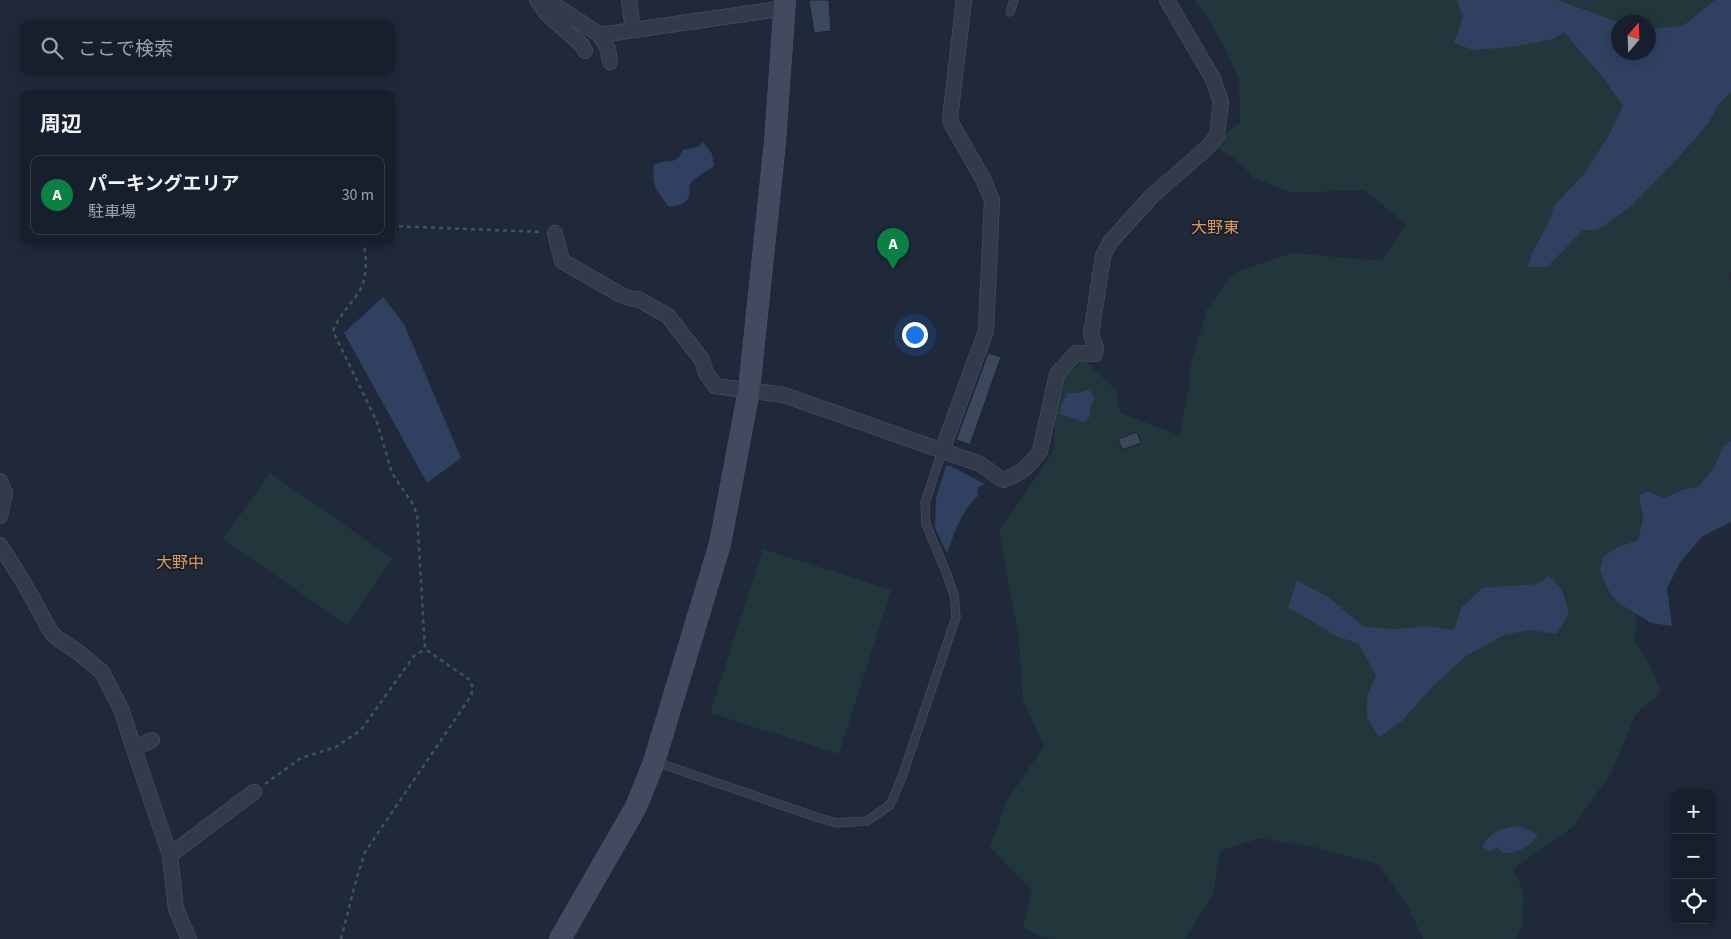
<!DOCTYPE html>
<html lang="ja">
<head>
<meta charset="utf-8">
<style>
	:root { --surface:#171f2c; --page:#202734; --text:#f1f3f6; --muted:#9ea2a9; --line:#363d48; --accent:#0b8043 }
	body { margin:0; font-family:"Source Sans 3","Noto Sans JP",sans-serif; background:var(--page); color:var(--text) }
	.controls { position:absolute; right:15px; bottom:15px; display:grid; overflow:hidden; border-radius:10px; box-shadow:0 2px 12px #0003 }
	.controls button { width:45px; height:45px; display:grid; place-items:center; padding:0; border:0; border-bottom:1px solid var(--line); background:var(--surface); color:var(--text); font:25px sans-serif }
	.compass { position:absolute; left:1611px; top:15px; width:45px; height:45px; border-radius:50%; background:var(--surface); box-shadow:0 2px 12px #0003; rotate:19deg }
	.you { position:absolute; left:914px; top:334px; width:18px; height:18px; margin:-12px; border:4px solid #fff; border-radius:50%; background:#1a73e8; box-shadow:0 0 0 8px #1a73e833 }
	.badge { display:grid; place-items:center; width:32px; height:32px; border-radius:50%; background:var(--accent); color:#fff; font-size:16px; font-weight:700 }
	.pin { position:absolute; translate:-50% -41px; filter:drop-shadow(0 1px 2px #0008) }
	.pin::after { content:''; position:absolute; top:26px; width:18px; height:15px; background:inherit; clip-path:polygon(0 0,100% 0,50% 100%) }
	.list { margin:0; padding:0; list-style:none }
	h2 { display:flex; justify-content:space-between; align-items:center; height:65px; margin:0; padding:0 20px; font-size:21px }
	h2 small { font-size:16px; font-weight:400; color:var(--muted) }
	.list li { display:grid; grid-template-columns:32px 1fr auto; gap:15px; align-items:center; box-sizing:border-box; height:80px; margin:0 10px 10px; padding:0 10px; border:1px solid var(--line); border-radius:10px }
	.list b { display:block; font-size:19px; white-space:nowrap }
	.list p { margin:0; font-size:16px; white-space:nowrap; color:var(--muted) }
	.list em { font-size:16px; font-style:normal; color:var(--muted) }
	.icon { flex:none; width:28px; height:28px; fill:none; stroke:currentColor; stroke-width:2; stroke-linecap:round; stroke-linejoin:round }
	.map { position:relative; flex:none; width:1731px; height:939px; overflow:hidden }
	.search { position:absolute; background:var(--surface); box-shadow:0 2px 12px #0003; left:20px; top:20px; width:375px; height:55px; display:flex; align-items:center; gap:12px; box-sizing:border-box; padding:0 18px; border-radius:10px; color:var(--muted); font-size:19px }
	.panel { position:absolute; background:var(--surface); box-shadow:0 2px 12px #0003; left:20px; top:90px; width:375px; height:155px; border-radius:10px }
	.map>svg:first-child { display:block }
	.green { fill:#21373b; fill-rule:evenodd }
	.water { fill:#304061 }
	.building { fill:#3b475b; stroke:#1b2231 }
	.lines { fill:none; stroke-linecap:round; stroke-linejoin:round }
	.lane-casing { stroke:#4e5665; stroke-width:9 }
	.street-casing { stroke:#4e5665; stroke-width:16 }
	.secondary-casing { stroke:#4e5665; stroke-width:22 }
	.path { stroke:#3f5459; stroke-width:2.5; stroke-dasharray:4 4; stroke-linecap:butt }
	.lane { stroke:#333b4b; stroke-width:8 }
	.street { stroke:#333b4b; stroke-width:15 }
	.secondary { stroke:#414a5e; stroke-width:21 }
	.labels { text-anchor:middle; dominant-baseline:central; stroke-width:4; stroke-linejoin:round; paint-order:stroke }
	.neighbourhood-label { font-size:16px; fill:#db9955; stroke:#19202f }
</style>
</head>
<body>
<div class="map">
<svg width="1731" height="939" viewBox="0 0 1731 939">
	<rect width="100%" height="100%" fill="#1f293a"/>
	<path class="green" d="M1194,0H1731V272L1729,274L1731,285V441L1721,449L1715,466L1699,486L1682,490L1664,498L1647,491L1638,540L1618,547L1617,602L1636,613L1637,627L1633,639L1650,665L1661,692L1636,714L1611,773L1573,827L1513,869L1524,892L1522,928L1516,939H1423L1409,909L1379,865L1314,847L1260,838L1220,851L1213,894L1185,939H1054L1042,937L1023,927L1032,890L990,847L1006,802L1044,746L1023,700L1019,639L999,532L1054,450L1055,414L1063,377L1084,360L1116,390L1120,413L1179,435L1188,393L1191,364L1207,309L1235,272L1292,253L1382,261L1406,224L1364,190L1292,193L1252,177L1243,165L1215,146L1225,134L1240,122L1239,79L1225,48L1208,18ZM1618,22H1648V52H1618Z
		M270,473L392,558L347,625L223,539Z
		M763,549L891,590L839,754L710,713Z"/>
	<path class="water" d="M1457,0H1557L1619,22L1618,52H1648L1649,29L1683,26L1715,0H1731V92L1718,105L1708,124L1676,160L1629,208L1597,230H1583L1547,267H1528L1532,253L1548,224L1554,206L1584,174L1609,135L1623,106L1605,80L1564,32L1553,39L1512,47L1473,50L1454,43L1463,17Z
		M703,142L712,154L714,166C709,170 694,178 691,183C688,187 690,190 689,195C688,204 676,206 669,207C657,191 651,186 654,165C668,157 674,168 683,150L698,147Z
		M383,297L404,324L461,458L427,483L344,333Z
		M1089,390L1095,398L1091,405L1089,418L1084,422L1060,414L1061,405L1068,393H1077Z
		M1731,441V522L1703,536L1681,561L1667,588L1672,626L1651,623L1617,602L1607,588L1600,570L1603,557L1618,547L1638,540L1643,517L1639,496L1647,491L1664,498L1682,490L1699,486L1715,466L1721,449Z
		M946,466H950L985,484L979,487L977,491L978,496C962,509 954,534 947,553L935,528L936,498Z
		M1549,576L1562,590L1569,613L1557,634L1529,630L1504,635L1466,656L1432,687L1402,721L1379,737L1367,717V697L1376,675L1358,643L1338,637L1288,607L1297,581L1328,597L1364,627L1397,629L1427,626L1454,630L1461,608L1482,588L1538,584Z
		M1518,826L1538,834C1532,846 1516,854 1503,853L1497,847L1489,851L1483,847C1488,832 1504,828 1518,826Z"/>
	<path class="building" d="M809,0H829L831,31L814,33Z
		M988,353L1001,357L970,445L956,440Z
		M1137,432L1141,443L1122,450L1118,439Z"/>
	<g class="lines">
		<g class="lane-casing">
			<path id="lane" d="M1010,12L1014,0
				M656,762L819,818L837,823L867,821L890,805L902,777L956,617L954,595L946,572L926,524L925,503L942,451"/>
		</g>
		<g class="street-casing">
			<path id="street" d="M537,0L546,13L582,45L585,51
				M629,0L633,30
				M542,5L547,3L553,4L600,35L608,49L610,62
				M600,35L785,8
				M555,233L562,261L621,295L633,299H638L668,316L702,360L706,373L715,386L784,395L980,464L1003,480C1020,474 1030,466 1040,451L1057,374L1076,353L1095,354L1096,348L1091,335L1103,256L1110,242L1152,196L1209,146L1217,135L1221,102L1213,79L1167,0
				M942,451L986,331L992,200L983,179L951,123L950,118L964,0
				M0,481L5,493L0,516
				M0,545L24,583L51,632L57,638L78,652L102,672L122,711L134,749L152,740
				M134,749L170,855
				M189,939L176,909L170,855L254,792"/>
		</g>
		<g class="secondary-casing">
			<path id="secondary" d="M560,939L636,807L654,762L720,544L749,390L775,142L785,0"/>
		</g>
		<path class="path" d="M391,226L542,232
			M265,784L301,758L336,747L361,730L414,656L425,649
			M341,939L357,877L365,852L471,696L473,688L470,680L425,649L417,514L412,503L392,473L377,422L333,331C339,316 348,307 357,295C368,281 367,257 363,241"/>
		<use href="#lane" class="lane"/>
		<use href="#street" class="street"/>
		<use href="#secondary" class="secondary"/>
	</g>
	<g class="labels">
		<g class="neighbourhood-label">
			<text x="1215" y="228">大野東</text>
			<text x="180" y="563">大野中</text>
		</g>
	</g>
</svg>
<div class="controls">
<button>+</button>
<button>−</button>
<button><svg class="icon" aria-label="locate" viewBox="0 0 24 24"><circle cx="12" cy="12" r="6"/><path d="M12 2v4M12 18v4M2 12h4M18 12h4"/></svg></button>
</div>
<svg class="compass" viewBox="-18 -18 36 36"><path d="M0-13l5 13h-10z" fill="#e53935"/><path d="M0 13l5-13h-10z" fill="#9ea2a9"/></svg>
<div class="you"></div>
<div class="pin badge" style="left:893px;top:269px">A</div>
<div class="search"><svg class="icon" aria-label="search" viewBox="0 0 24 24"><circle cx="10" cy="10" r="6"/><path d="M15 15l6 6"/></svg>ここで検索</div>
<section class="panel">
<h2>周辺<small></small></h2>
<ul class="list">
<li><span class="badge">A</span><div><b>パーキングエリア</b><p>駐車場</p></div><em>30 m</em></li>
</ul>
</section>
</div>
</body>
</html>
